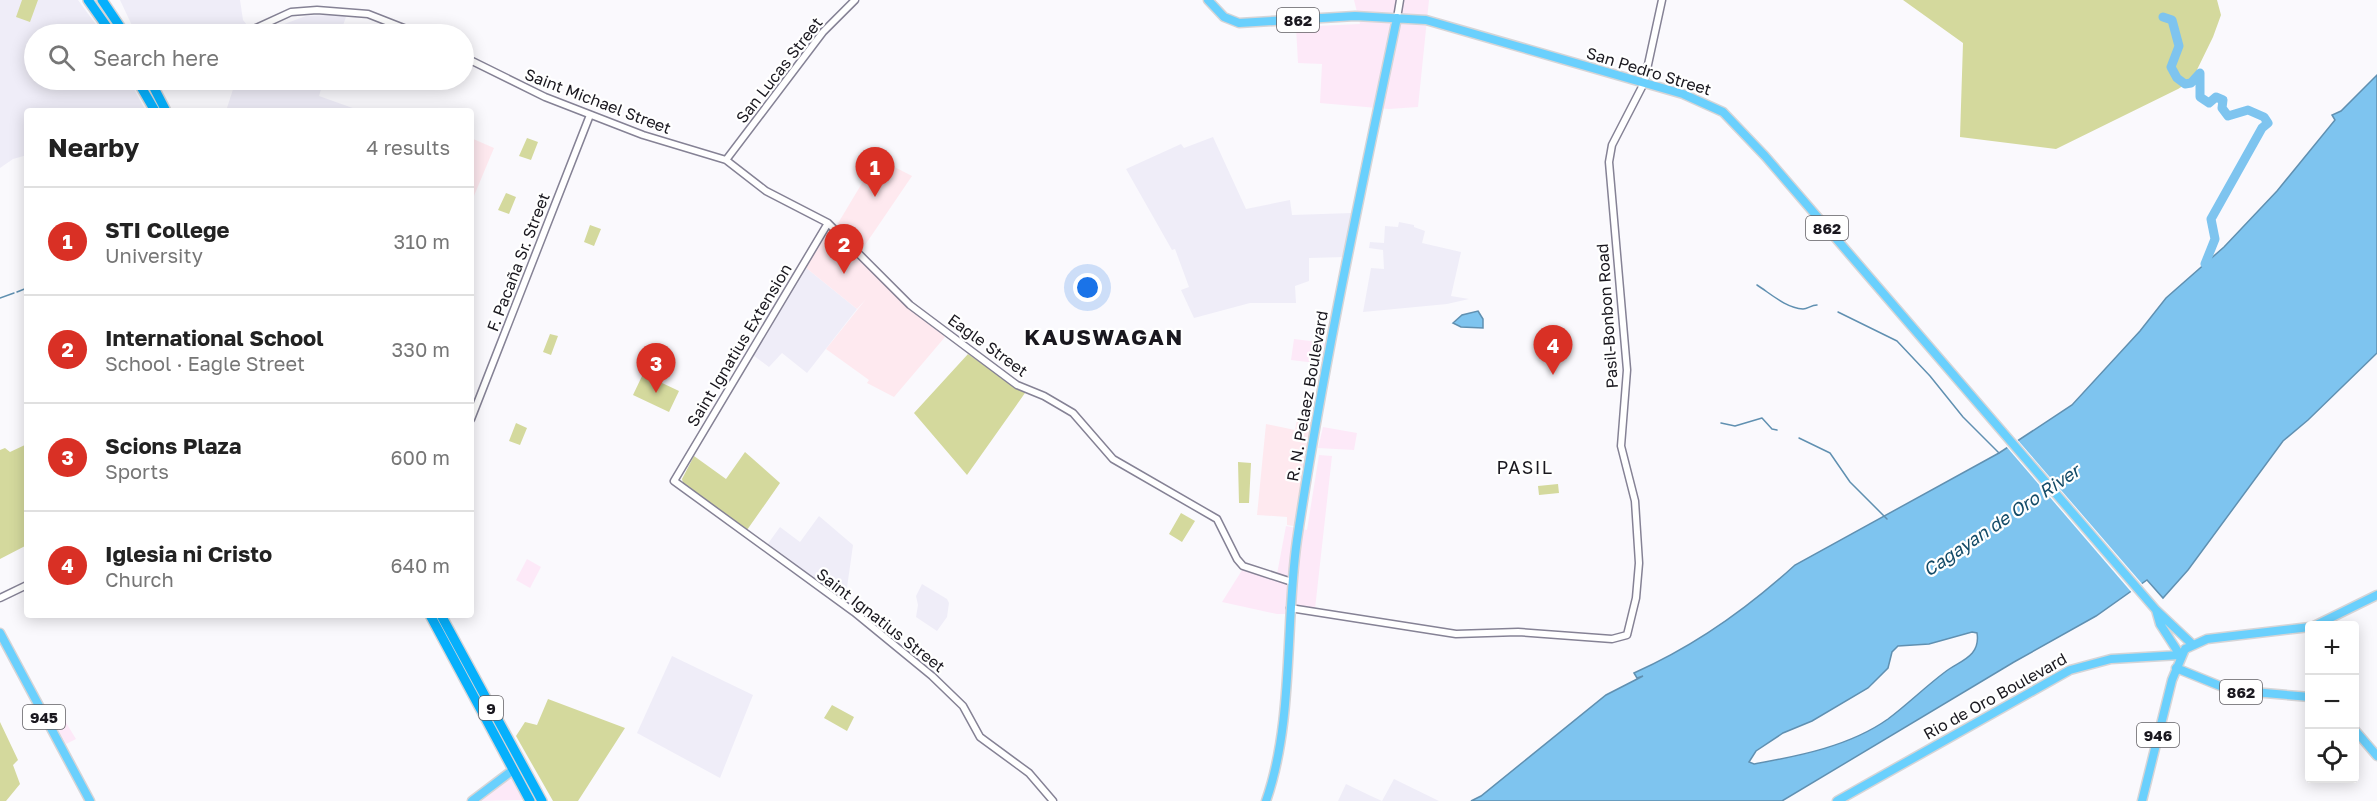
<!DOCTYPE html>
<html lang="en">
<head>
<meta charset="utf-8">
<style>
	:root { --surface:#fff; --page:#f6f6f6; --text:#222; --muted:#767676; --line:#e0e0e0; --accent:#d93025 }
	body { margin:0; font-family:"Golos Text",sans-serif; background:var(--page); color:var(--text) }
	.controls { position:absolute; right:18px; bottom:18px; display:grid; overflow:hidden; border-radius:6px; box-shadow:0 3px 15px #0003 }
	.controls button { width:54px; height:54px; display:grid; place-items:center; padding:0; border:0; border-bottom:2px solid var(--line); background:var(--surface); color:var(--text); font:30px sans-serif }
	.you { position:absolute; left:1088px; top:288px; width:21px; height:21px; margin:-15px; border:4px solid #fff; border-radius:50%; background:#1a73e8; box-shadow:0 0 0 9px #1a73e833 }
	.badge { display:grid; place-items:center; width:39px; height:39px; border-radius:50%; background:var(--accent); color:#fff; font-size:20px; font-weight:700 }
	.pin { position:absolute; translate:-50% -50px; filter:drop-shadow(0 2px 3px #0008) }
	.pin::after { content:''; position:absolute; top:32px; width:21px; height:18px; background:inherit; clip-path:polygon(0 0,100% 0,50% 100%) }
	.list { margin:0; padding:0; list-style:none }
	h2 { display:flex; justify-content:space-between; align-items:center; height:78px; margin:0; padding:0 24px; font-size:26px }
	h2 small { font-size:20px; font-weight:400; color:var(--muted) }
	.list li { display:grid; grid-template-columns:39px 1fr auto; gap:18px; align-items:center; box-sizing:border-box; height:108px; padding:0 24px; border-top:2px solid var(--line) }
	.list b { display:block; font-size:22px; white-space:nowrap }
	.list p { margin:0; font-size:20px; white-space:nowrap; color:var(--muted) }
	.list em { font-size:20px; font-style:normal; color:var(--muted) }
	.icon { flex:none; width:33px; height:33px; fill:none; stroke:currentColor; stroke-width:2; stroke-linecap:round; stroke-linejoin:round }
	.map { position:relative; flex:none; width:2377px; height:801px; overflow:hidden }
	.search { position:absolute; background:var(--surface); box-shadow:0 3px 15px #0003; left:24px; top:24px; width:450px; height:66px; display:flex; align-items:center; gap:15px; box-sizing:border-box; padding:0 21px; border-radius:33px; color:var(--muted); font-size:22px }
	.panel { position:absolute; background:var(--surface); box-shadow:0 3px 15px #0003; left:24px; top:108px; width:450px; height:510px; border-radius:6px }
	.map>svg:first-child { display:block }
	.commercial { fill:#fde9f8 }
	.built { fill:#efedf8 }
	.education { fill:#fee9ef }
	.green { fill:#d4d99d }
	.water { fill:#7ec4ef; stroke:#6090b1; stroke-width:1.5; fill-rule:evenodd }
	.pier { fill:#faf9fd }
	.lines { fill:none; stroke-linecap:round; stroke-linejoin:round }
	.stream { stroke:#6090b1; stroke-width:1.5 }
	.river { stroke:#7ec4ef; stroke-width:9 }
	.minor-casing { stroke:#858295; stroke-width:9 }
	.major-casing { stroke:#d6d5d7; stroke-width:11 }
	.highway-casing { stroke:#d6d5d7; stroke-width:12 }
	.minor { stroke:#fff; stroke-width:6 }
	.major { stroke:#6ad0fd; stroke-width:8 }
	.highway { stroke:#06b0fc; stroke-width:9 }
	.labels { text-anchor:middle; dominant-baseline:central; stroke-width:4.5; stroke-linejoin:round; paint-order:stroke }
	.shield { fill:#fff; stroke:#5f5d62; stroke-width:1.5 }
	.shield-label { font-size:15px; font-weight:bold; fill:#1a181f }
	.street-label { font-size:16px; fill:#1a181f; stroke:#fff }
	.neighbourhood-label { font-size:18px; letter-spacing:1.5px; fill:#1a181f; stroke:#fff }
	.water-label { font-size:18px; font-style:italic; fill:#124a67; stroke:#fff }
	.district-label { font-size:22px; font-weight:bold; letter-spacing:1.5px; fill:#1a181f; stroke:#fff }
</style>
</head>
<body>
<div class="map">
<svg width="2377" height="801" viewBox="0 0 2377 801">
	<rect width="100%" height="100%" fill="#faf9fd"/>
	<path class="commercial" d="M1354,0H1429L1418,107L1389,109L1320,103L1322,64L1298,63L1296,27L1360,24Z
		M1294,339L1326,343L1324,364L1291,360Z
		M1323,427L1357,433L1354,450L1318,448Z
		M1319,455L1332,456L1315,609L1287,606V614H1277L1222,602L1244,567L1277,574L1286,526L1307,530Z
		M527,559L541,567L530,588L516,580Z
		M65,721L76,739L66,744L56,726Z
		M510,776L523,800L477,801Z"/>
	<path class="built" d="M0,0H78L103,34H34V80H129L146,111H27V155L13,159L0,168Z
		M120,0H240L243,20L251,30L243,34H136Z
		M347,14L340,34H257L306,16Z
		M236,80H324L319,96L361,111H226Z
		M1213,137L1246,209L1290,200L1292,215L1352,213L1345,257L1309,258V281L1295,286L1296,303H1250L1194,318L1181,290L1189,287L1175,249L1172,250L1126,169L1181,144L1184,148Z
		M1399,222L1414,225V227L1425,231L1422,243L1461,252L1451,296L1469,299L1447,304L1363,312L1371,268L1384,269L1383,250L1369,248L1370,242L1384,243L1385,226L1398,227Z
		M805,267L857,309L807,373L782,353L769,367L750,353Z
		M819,516L853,545L845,602L767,545L780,527L800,542Z
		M922,584L947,599L949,603L947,617L937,631L916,617L918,605L916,596Z
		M672,656L753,695L720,778L637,733Z
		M1394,779L1439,801H1382Z
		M1346,784L1371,796L1382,801H1338Z"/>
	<path class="education" d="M471,138L494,148L471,203Z
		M877,158L912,176L863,248L837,225Z
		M829,230L945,337L894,397L867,383L869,380L826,349L866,299L857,309L805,267Z
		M1297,419L1311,422L1299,527L1287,525V517L1257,515L1266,424L1295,430Z"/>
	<path class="green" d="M22,0H38L30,22L16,17Z
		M1903,0H2217L2221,15L2213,37L2192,80L2178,89L2056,149L1960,137L1963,43Z
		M527,138L538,142L531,160L519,156Z
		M506,193L516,197L509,214L498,210Z
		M590,225L601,229L594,246L584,242Z
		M550,334L558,336L551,355L543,352Z
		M968,354L1025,393L967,475L914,413Z
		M643,374L679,391L669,412L633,395Z
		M516,423L527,428L520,445L509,441Z
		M27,444V545L0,559V450L5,448L10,452Z
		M745,452L780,483L747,530L683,483L682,479L694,456L726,479Z
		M1238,462L1251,463L1249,503H1239Z
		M1558,484L1559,493L1539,495L1538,486Z
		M1181,513L1195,521L1182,542L1169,534Z
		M548,699L625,728L578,801H553L516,736L525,722L537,725Z
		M832,705L854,717L847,731L824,718Z
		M0,722L18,760L13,765L20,784L6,801H0Z"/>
	<path class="water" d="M2377,75V353L2308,420L2283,441L2188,570L2163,598L2147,580L2096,616L2014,662L1782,801H1471L1481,796L1606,695L1643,676L1637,678L1634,673C1693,647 1748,608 1795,565L1999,453L2072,405L2140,331L2166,298L2224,247L2277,191L2335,120L2332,115L2341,111ZM1972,632L1977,633C1981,657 1959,661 1945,672C1925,687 1908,704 1888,719C1850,746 1799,756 1754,764L1749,762L1756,751L1783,733L1812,721L1868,688L1888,668L1892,652L1898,646L1929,644Z
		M1478,311L1483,319V328L1461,327L1453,323L1462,315Z"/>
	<path class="pier" d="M2016,438L2144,586L2133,594L2005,445Z"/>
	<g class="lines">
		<path class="stream" d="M1757,285C1771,294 1786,308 1803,309C1808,309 1811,305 1817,305
			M17,292L27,288
			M0,298L14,293
			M1838,312L1897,341L1930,376L1963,417L1999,453
			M1721,423L1735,426L1762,418L1772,429L1777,430
			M1799,438L1830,453L1850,482L1887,519"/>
		<path class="river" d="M2163,17L2172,20L2179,46L2171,67L2177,78L2185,84L2191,83L2200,73V97L2209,103L2216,97L2223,100L2222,108L2228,116L2248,110L2264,117L2268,123L2262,128L2211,219L2215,239L2205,264"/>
		<g class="minor-casing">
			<path id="minor" d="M1397,18L1400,0
				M243,34L291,12L317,10L368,14L419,34
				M464,57L545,97L643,135L726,160L766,191L828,223L910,305L1017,385L1044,396L1073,413L1113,459L1217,519L1237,559L1243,566L1292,582
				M726,160L823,32L855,0
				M828,223L674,481L854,612L932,676L963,706L980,737L1029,773L1053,801
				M471,419L590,115
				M0,598L27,585
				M1290,608L1456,634L1518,632L1612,639L1627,635L1636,598L1639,563L1635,501L1621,446L1627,370L1609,162L1612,145L1644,83L1662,0"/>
		</g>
		<g class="major-casing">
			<path id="major" d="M1208,0L1224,17L1239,23L1355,16L1426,20L1683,94L1723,112L1765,156L2156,610L2192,644
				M2156,610L2160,624L2180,655
				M2314,626L2377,595
				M0,633L90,801
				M2176,668L2230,690L2310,697
				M2354,729L2377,756
				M472,801L513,770
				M1266,801C1294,722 1285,623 1297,540C1323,365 1361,191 1397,18
				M1837,801L2070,670L2111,659L2180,655
				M2142,801L2172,680L2185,649L2207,639L2310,627"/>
		</g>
		<g class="highway-casing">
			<path id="highway" d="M88,0L112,34
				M102,0L125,34
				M137,80L155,111
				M150,80L166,111
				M430,615L530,801
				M441,615L542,801"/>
		</g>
		<use href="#minor" class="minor"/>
		<use href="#major" class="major"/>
		<use href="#highway" class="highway"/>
	</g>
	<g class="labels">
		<g class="shield">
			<rect x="1277" y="8" width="42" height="24" rx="4.5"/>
			<rect x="1806" y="216" width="42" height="24" rx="4.5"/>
			<rect x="2220" y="680" width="42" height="24" rx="4.5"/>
			<rect x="479" y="696" width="24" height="24" rx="4.5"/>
			<rect x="23" y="705" width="42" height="24" rx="4.5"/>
			<rect x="2137" y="723" width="42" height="24" rx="4.5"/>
		</g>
		<g class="shield-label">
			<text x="1298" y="20">862</text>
			<text x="1827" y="228">862</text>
			<text x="2241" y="692">862</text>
			<text x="491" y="708">9</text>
			<text x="44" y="717">945</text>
			<text x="2158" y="735">946</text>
		</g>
		<g class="street-label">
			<text transform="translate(779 70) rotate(-52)">San Lucas Street</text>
			<text transform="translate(1649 71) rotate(17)">San Pedro Street</text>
			<text transform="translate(598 101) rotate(21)">Saint Michael Street</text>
			<text transform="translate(518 262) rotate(-69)">F. Pacaña Sr. Street</text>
			<text transform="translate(1607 316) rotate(-94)">Pasil-Bonbon Road</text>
			<text transform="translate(739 345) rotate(-59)">Saint Ignatius Extension</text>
			<text transform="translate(988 345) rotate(36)">Eagle Street</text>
			<text transform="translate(1307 396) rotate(-80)">R. N. Pelaez Boulevard</text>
			<text transform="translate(881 620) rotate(38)">Saint Ignatius Street</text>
			<text transform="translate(1995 696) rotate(-29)">Rio de Oro Boulevard</text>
		</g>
		<g class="neighbourhood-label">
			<text x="1525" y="467">PASIL</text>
		</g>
		<g class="water-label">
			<text transform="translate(2001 520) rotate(-34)">Cagayan de Oro River</text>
		</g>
		<g class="district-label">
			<text x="1104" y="336">KAUSWAGAN</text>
		</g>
	</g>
</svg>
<div class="controls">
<button>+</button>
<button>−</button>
<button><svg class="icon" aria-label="locate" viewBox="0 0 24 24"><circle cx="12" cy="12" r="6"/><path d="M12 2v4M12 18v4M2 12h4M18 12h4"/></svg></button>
</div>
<div class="you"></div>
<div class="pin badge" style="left:875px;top:197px">1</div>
<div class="pin badge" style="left:844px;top:274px">2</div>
<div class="pin badge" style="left:656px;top:393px">3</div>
<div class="pin badge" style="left:1553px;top:375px">4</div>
<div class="search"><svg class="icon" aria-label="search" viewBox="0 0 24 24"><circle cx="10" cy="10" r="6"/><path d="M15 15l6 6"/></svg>Search here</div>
<section class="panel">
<h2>Nearby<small>4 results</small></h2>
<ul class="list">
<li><span class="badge">1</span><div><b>STI College</b><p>University</p></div><em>310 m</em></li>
<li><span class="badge">2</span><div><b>International School</b><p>School · Eagle Street</p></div><em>330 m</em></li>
<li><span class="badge">3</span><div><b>Scions Plaza</b><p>Sports</p></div><em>600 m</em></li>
<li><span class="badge">4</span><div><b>Iglesia ni Cristo</b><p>Church</p></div><em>640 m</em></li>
</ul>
</section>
</div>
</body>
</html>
